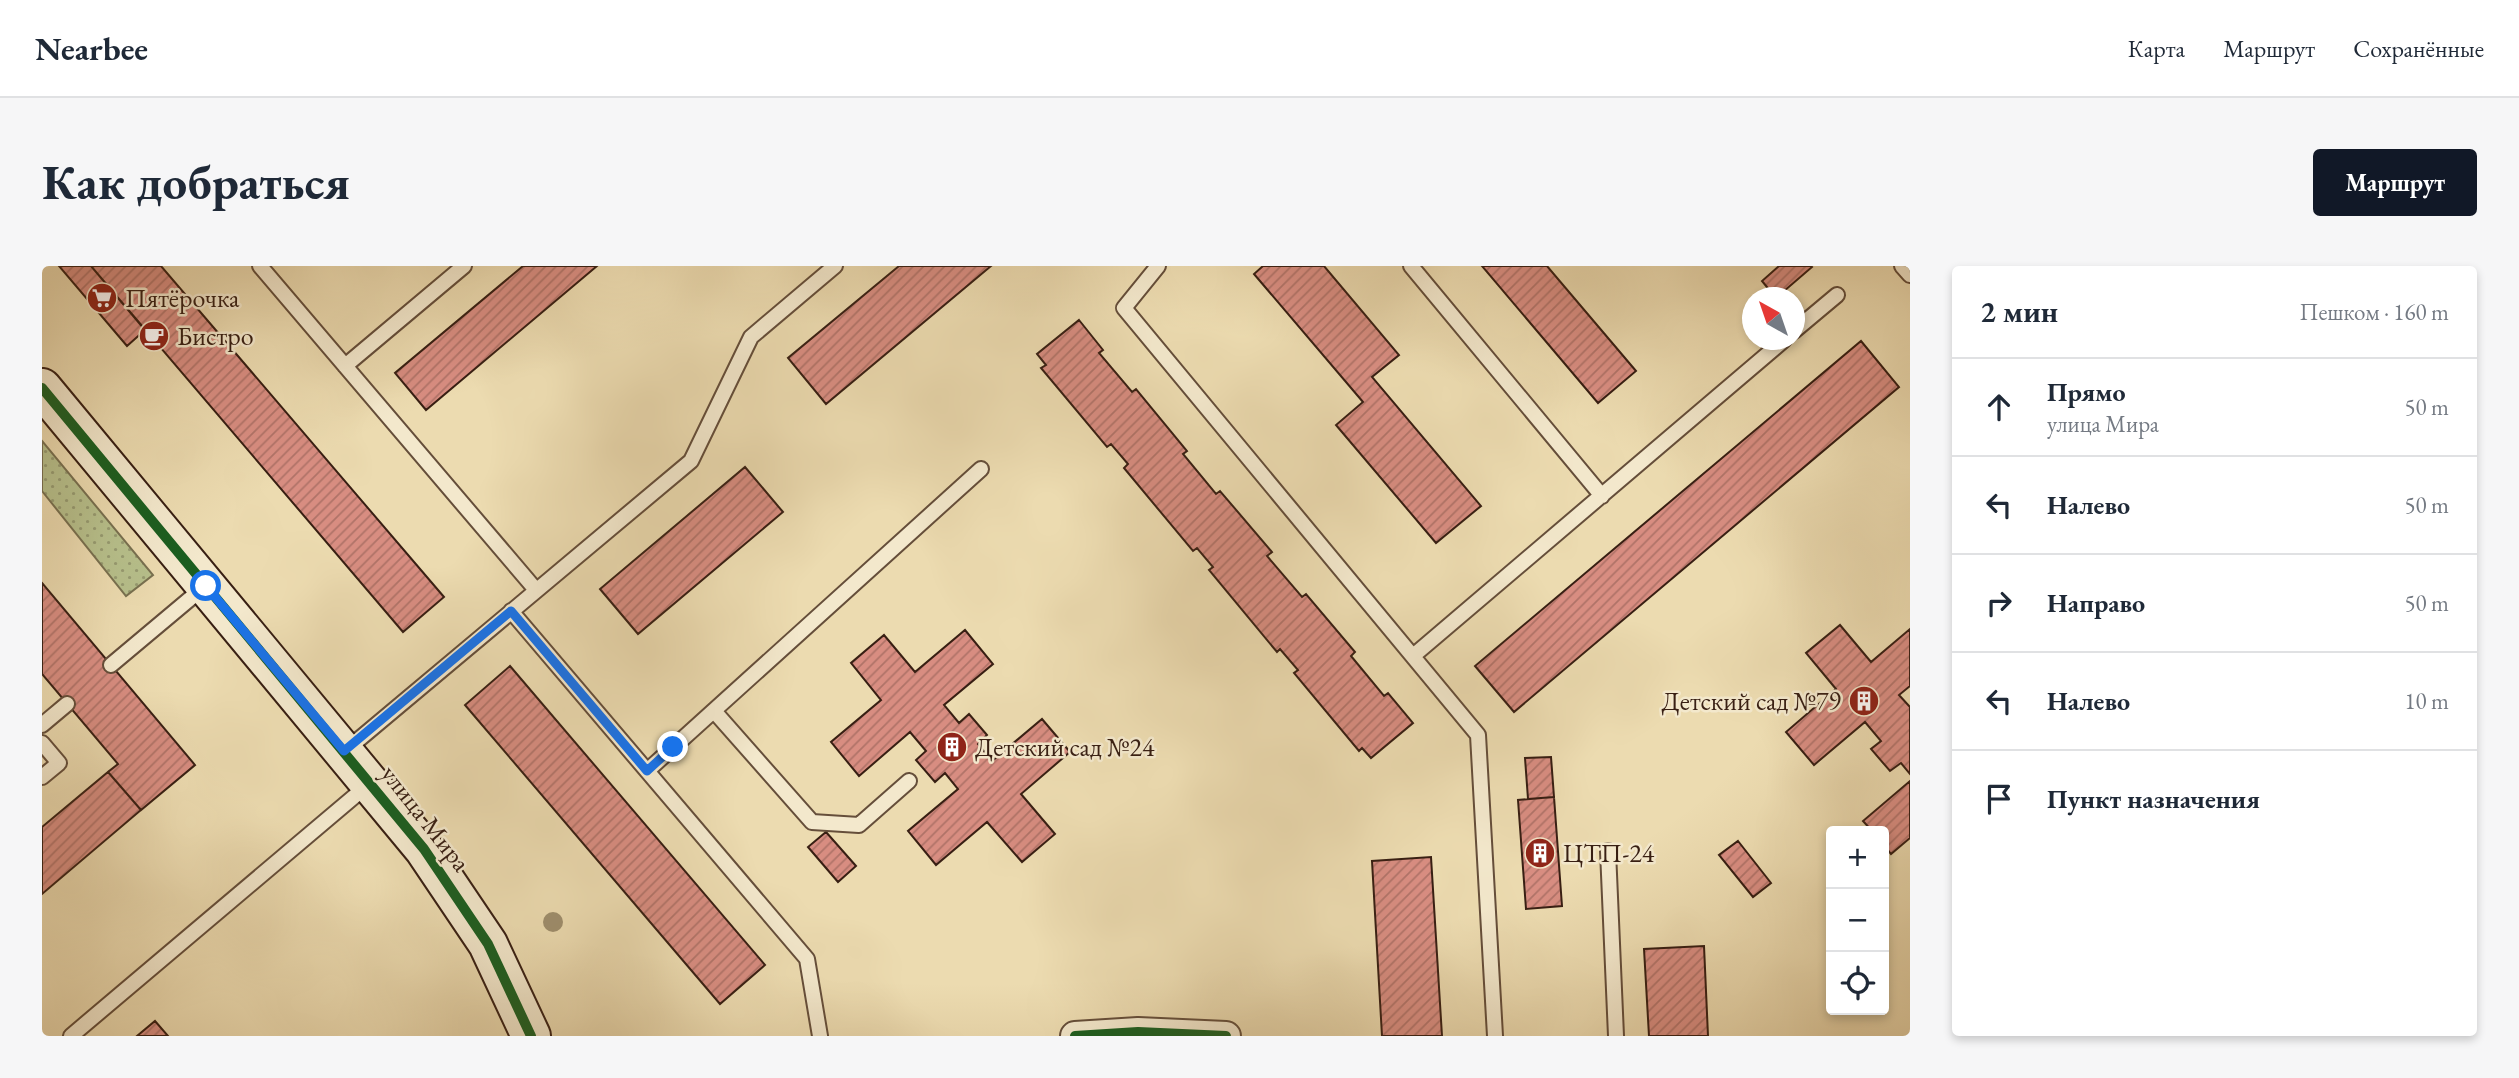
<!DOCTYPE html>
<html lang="ru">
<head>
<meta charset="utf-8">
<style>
	:root { --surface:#fff; --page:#f6f6f7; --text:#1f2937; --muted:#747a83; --line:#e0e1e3; --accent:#111827 }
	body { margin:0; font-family:"EB Garamond",serif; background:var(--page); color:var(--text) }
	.controls { position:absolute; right:21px; bottom:21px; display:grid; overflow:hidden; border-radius:7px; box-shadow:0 4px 10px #0003 }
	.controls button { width:63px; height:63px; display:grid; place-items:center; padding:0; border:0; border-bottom:2px solid var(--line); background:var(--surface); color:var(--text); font:35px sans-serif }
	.compass { position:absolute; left:1700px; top:21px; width:63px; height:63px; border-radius:50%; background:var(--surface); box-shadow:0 4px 10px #0003; rotate:320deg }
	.stop { position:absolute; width:21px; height:21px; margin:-16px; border:5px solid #1a73e8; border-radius:50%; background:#fff }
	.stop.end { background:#1a73e8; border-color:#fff; box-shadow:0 2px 7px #0008 }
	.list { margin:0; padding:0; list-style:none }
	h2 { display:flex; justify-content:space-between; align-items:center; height:91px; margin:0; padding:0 28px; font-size:30px }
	h2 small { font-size:23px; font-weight:400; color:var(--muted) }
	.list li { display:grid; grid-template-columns:46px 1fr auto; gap:21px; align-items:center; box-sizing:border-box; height:98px; padding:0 28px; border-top:2px solid var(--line) }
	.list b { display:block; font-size:26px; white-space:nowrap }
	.list p { margin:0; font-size:23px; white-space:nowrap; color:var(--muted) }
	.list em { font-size:23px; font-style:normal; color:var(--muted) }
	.icon { flex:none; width:38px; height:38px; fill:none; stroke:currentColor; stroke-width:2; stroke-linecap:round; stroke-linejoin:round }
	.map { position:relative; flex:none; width:1868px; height:770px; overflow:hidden; border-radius:7px }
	header { display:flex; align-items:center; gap:42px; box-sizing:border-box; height:98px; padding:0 35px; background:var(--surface); border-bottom:2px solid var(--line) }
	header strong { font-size:33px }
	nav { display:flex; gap:38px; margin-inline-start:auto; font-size:24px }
	.intro { display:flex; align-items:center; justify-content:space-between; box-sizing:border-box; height:168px; padding:0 42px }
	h1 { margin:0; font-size:49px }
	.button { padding:18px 32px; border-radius:7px; background:var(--accent); color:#fff; font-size:24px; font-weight:700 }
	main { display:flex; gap:42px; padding:0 42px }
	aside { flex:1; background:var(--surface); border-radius:7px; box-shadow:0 4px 10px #0003 }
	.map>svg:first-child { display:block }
	.grass { fill:url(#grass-dots); stroke:#787050; stroke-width:2 }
	.building { fill:url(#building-hatch); stroke:#381f13; stroke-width:2 }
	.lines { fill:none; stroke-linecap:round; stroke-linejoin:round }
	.lane-casing { stroke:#654e3a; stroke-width:18 }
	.street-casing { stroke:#654e3a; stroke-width:32 }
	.secondary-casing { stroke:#381f13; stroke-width:42 }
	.lane { stroke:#f3e8cc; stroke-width:14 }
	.street { stroke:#f3e8cc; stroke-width:28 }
	.secondary { stroke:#f3e8cc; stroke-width:38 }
	.cycleway-casing { stroke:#f3e8cc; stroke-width:15 }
	.cycleway { stroke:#1b5e20; stroke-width:10 }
	.tree { fill:#9e8e6d }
	.route { stroke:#1a73e8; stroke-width:9 }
	.labels { text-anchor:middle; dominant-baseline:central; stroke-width:5; stroke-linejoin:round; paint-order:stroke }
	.poi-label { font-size:26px; fill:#381f13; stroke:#f3e8cc; text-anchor:start }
	.street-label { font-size:26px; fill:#381f13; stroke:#f3e8cc }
</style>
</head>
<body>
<header>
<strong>Nearbee</strong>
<nav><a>Карта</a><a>Маршрут</a><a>Сохранённые</a></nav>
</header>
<div class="intro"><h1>Как добраться</h1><a class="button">Маршрут</a></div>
<main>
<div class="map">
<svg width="1868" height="770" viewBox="0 0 1868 770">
	<defs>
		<pattern id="grass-dots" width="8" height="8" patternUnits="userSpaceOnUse" patternTransform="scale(1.75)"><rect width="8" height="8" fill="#b7c08c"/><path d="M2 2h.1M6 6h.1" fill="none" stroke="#969b71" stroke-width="1.8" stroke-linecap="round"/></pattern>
		<pattern id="building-hatch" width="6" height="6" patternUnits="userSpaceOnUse" patternTransform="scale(1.75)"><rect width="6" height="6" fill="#d88d81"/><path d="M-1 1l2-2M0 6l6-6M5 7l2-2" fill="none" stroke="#b07368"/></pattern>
	</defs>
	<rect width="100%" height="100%" fill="#ecdbb0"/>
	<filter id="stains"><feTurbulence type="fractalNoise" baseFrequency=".00286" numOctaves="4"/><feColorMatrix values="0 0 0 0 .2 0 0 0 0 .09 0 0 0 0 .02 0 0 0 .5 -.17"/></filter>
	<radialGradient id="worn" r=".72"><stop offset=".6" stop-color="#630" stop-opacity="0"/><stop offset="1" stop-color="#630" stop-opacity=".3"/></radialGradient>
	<path class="grass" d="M0,175L111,309L84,330L0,225Z"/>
	<path class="building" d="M17,0H49L103,64L85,80Z
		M49,0H119L402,331L361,366Z
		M555,0L384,144L353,107L481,0Z
		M857,0H949L784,138L746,92Z
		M1221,0H1282L1357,89L1330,111L1439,240L1394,277L1294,159L1321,136L1212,8Z
		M1440,0H1505L1594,105L1556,137Z
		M1737,0H1769L1770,1L1734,32L1720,15Z
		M1037,54L1061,84L1057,87L1090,126L1094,123L1145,185L1141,188L1174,228L1178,225L1230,286L1225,290L1260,331L1264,328L1313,386L1309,390L1342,430L1346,427L1371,457L1329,492L1320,482L1317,485L1252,407L1256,404L1238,383L1235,386L1167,304L1171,301L1155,282L1151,285L1082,202L1086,198L1069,178L1065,181L999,102L1004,99L995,88Z
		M1819,75L1857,121L1472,446L1433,400Z
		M703,201L741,246L596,368L558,323Z
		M0,317L153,499L99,544L66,506L76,498L0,408Z
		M1798,359L1829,396L1868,363V420L1857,429L1868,441V508L1859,497L1848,505L1829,483L1839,475L1823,456L1772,499L1744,466L1794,423L1764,387Z
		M923,364L951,398L902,439L917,457L927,448L945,469L936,478L950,495L1000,453L1028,486L979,528L1013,568L980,596L945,556L894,599L866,565L916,523L903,507L893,516L874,494L884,485L868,466L817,510L789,476L839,434L809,397L842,369L873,406Z
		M468,400L723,699L678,738L423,439Z
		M1509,491L1512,531L1486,533L1483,492Z
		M66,506L99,544L0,628V561Z
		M1868,515V572L1849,588L1842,579V565H1830L1821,555Z
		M1512,531L1520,640L1484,643L1476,534Z
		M784,566L814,600L796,616L766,581Z
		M1696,575L1729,617L1711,631L1677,589Z
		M1389,591L1400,770H1340L1330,595Z
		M1662,680L1666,770H1607L1602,683Z
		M113,755L126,770H95Z"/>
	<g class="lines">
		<g class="lane-casing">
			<path id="lane" d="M218,0L494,324
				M1116,0L1082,42L1436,469L1453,770
				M1369,0L1560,230
				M1860,0L1868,9
				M1752,65L1795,29
				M303,100L422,0
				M469,345L765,693L778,770
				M1371,390L1742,74
				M69,399L162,321
				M672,445L770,556L817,559L867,515
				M0,459L25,438
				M0,477L17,497L0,511
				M303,485L649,195L709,71L793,0
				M605,505L939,203
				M1566,585L1574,770
				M29,770L327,518"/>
		</g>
		<g class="street-casing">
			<path id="street" d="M1033,770L1096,766L1184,770"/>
		</g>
		<g class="secondary-casing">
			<path id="secondary" d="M0,122L382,583L446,678L489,770"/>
		</g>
		<use href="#lane" class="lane"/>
		<use href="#street" class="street"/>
		<use href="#secondary" class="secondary"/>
		<g class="cycleway-casing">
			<path id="cycleway" d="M0,122L382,583L446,678L489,770
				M1033,770L1096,766L1184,770"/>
		</g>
		<use href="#cycleway" class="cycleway"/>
	</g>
	<circle class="tree" cx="511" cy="656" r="10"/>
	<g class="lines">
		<path class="route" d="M164,320L302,485L469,345L605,505L631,481"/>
	</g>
	<defs>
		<g id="supermarket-disc" transform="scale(1.575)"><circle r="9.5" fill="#8f2418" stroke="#f3e8cc"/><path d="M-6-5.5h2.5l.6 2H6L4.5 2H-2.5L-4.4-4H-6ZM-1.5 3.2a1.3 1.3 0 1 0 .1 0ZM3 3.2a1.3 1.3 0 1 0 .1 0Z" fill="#fff"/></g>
		<g id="cafe-disc" transform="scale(1.575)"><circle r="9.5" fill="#8f2418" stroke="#f3e8cc"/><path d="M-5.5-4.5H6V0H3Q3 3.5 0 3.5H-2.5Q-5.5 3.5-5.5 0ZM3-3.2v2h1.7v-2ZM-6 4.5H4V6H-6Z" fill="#fff"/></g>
		<g id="building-disc" transform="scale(1.575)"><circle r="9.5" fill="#8f2418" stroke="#f3e8cc"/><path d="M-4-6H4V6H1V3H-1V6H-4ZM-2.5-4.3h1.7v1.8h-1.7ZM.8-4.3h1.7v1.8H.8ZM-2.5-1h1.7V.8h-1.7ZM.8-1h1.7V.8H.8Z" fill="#fff"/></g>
	</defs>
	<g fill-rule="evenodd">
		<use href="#supermarket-disc" x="60" y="32"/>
		<use href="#cafe-disc" x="112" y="70"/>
		<use href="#building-disc" x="1822" y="435"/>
		<use href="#building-disc" x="910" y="481"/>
		<use href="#building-disc" x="1498" y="587"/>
	</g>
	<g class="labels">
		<g class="poi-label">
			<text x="83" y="32">Пятёрочка</text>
			<text x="135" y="70">Бистро</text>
			<text x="1799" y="435" text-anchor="end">Детский сад №79</text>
			<text x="933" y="481">Детский сад №24</text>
			<text x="1521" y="587">ЦТП-24</text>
		</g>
		<g class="street-label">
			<text transform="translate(384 552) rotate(52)">улица Мира</text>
		</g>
	</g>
	<rect width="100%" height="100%" filter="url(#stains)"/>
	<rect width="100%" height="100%" fill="url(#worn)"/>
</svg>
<div class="controls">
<button>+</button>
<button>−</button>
<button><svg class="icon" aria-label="locate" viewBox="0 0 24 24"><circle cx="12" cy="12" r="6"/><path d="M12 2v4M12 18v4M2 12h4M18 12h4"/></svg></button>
</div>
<svg class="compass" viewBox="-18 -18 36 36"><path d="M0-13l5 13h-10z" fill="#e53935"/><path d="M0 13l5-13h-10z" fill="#747a83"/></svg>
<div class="stop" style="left:164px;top:320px"></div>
<div class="stop end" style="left:631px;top:481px"></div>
</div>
<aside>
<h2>2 мин<small>Пешком · 160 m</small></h2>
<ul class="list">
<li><svg class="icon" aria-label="ahead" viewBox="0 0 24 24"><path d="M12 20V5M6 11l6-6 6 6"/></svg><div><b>Прямо</b><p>улица Мира</p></div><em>50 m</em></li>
<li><svg class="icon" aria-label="left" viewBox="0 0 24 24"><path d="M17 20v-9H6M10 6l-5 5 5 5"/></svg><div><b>Налево</b></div><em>50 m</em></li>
<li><svg class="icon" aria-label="right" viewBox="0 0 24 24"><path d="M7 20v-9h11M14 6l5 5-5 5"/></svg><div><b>Направо</b></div><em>50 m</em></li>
<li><svg class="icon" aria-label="left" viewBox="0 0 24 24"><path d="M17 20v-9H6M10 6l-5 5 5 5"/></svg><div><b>Налево</b></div><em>10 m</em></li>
<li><svg class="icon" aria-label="arrive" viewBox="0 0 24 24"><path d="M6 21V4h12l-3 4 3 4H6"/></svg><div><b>Пункт назначения</b></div></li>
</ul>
</aside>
</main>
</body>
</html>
